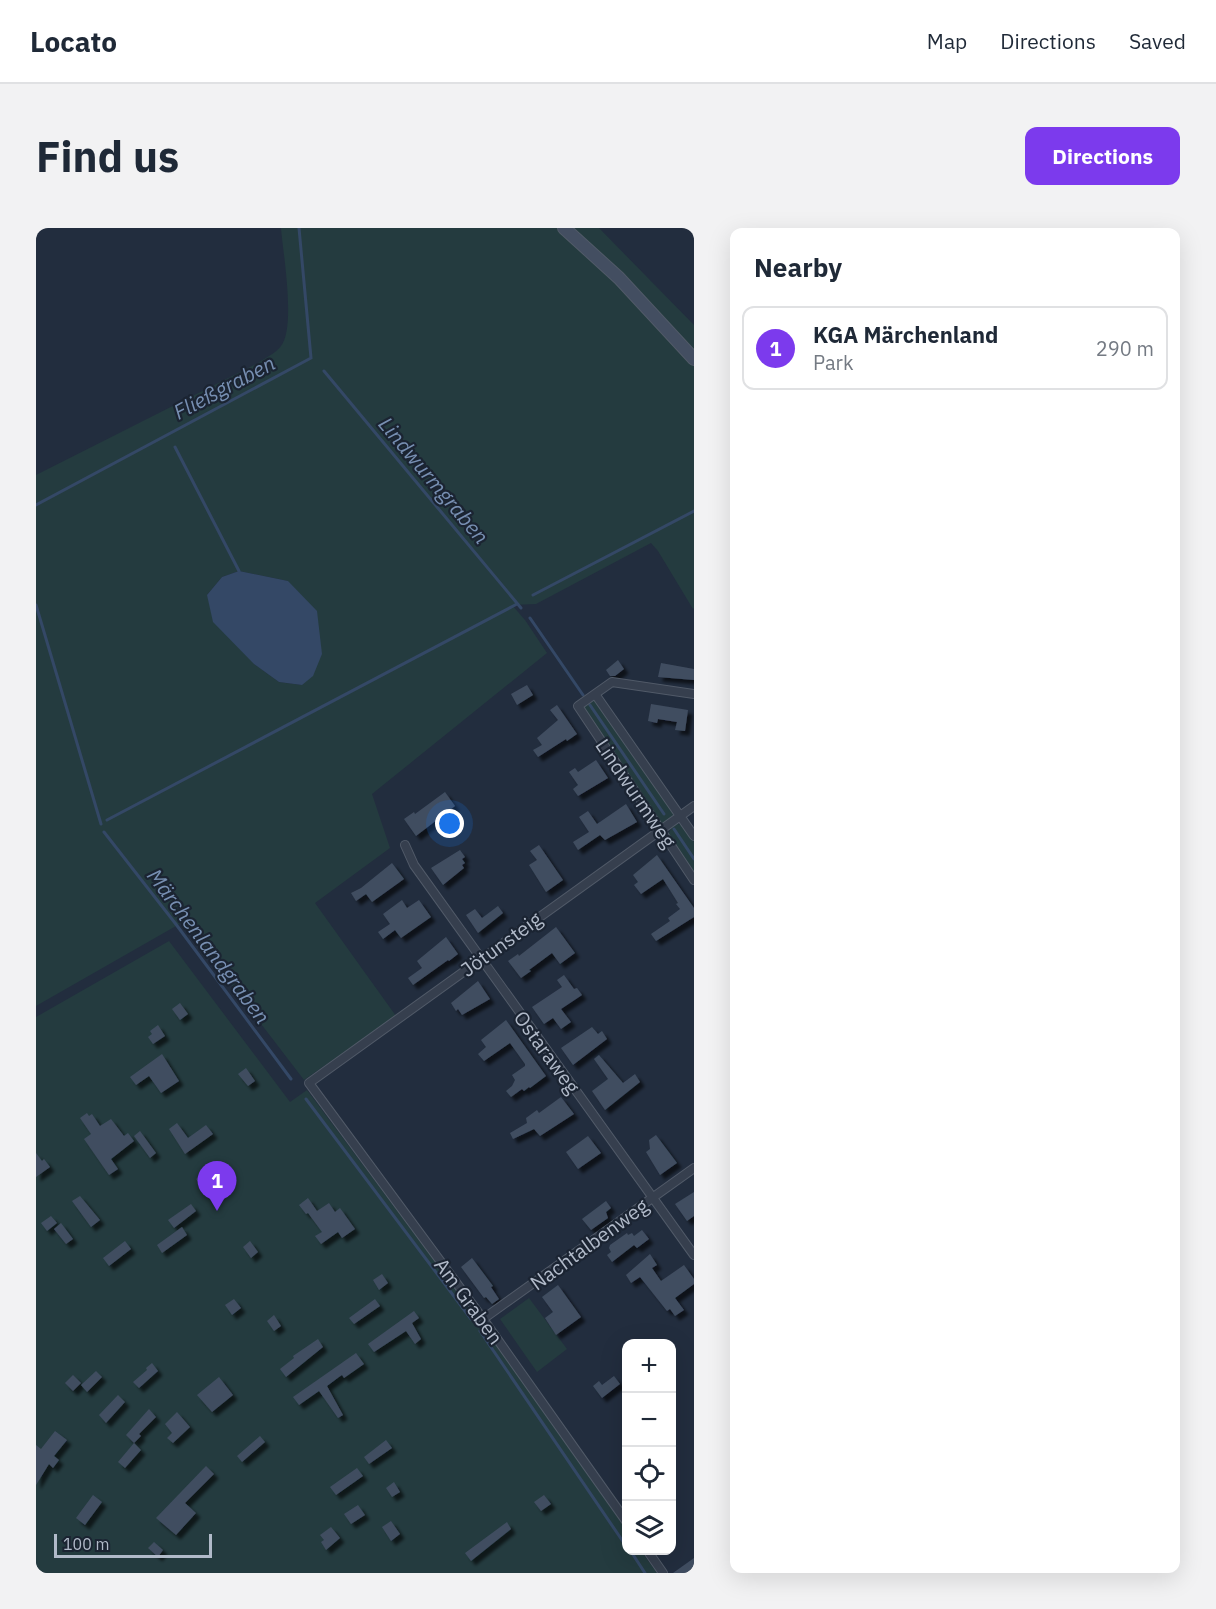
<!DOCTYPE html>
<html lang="en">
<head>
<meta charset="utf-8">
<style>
	:root { --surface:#fff; --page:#f2f2f3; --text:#1f2937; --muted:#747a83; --line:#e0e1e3; --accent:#7c3aed }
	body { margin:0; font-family:"IBM Plex Sans",sans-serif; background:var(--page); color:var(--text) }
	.controls { position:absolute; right:18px; bottom:18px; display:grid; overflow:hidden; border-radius:12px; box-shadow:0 6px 24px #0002 }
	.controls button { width:54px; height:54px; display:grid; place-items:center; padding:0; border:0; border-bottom:2px solid var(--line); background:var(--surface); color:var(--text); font:30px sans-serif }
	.scale { position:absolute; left:18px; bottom:15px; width:158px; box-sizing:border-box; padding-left:6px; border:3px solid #b1bac9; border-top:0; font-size:16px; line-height:21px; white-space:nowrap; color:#b1bac9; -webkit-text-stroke:4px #1b2432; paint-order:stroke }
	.you { position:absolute; left:414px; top:596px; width:21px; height:21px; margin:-15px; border:4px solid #fff; border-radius:50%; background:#1a73e8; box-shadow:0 0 0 9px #1a73e833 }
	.badge { display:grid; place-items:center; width:39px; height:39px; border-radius:50%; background:var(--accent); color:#fff; font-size:20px; font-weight:700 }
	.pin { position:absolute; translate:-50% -50px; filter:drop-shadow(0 2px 3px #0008) }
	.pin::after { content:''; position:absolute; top:32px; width:21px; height:18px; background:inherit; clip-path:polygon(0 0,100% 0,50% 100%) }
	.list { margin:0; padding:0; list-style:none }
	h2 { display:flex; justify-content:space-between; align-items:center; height:78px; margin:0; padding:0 24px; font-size:26px }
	h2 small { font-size:20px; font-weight:400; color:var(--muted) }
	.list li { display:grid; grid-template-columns:39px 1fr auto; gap:18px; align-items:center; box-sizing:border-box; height:84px; margin:0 12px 12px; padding:0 12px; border:2px solid var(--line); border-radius:12px }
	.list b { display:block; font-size:22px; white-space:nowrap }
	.list p { margin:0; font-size:20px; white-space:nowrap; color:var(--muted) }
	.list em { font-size:20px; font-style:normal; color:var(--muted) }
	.icon { flex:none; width:33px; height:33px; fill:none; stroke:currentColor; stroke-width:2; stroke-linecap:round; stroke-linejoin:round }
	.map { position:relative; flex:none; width:658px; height:1345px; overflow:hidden; border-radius:12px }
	header { display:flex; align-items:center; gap:36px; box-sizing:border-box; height:84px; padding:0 30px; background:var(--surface); border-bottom:2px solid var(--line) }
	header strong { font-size:28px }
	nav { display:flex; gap:33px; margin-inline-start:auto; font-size:21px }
	.intro { display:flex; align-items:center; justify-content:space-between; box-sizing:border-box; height:144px; padding:0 36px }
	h1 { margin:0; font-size:42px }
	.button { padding:15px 27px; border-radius:12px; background:var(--accent); color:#fff; font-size:21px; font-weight:700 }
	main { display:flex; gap:36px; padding:0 36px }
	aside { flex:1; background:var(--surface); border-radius:12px; box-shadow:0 6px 24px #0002 }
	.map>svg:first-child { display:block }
	.green { fill:#243b3f; fill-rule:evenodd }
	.water { fill:#344866 }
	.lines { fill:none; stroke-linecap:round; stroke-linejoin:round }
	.stream { stroke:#344866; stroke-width:3 }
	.building { fill:#404d60; filter:url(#shadow) }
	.street-casing { stroke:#515a68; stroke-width:10 }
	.secondary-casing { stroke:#515a68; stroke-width:14 }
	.street { stroke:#363f4e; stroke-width:8 }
	.secondary { stroke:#434e61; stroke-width:12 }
	.labels { text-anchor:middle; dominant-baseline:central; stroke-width:4.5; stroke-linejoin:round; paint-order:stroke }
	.street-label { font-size:20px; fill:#b1bac9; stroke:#1b2432 }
	.water-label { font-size:21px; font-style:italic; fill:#778fb2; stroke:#1b2432 }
</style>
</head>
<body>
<header>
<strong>Locato</strong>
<nav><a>Map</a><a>Directions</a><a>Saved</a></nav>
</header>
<div class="intro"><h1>Find us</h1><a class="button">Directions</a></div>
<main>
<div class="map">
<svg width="658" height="1345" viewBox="0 0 658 1345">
	<defs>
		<filter id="shadow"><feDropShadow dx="4.5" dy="4.5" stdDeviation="1.5" flood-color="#0009"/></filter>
	</defs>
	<rect width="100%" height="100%" fill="#222d3e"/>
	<path class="green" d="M245,0H563L658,97V380L657,381L622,323L615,315L500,376L476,377L489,392L511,425L336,566L354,620L279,675L360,788L268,852L147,694L0,778V247L222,135C229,130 240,125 245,118C260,99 247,25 245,0ZM203,343L252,353L266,457L243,454L218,436L171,367L186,349Z
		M558,471L636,582L638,587L629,595H625L548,482V477Z
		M641,596L646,597L658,614V645L635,612L632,606L637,598Z
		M133,713L254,874L271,862L442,1091L590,1301V1322L605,1323L621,1345H0V789Z
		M493,1070L531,1121L501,1144L464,1091Z"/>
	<path class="water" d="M203,343L252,353L281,383L286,426L277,448L266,457L243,454L218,436L177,394L171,367L186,349Z"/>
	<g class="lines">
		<path class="stream" d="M263,0L275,130
			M288,143L485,380
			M139,219L203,343
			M0,277L275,130
			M497,367L658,283
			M0,377L65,596
			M494,390L547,467
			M554,477L628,586
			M71,592L481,376
			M638,601L658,631
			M68,604L139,695L255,851
			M270,871L435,1091
			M444,1103L590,1318
			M594,1322L609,1345"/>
	</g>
	<path class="building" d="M582,432L588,441L579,448H574L570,442Z
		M625,435L658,441V452L622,449Z
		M491,457L497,467L481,477L475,466Z
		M615,476L652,482L649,503L639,502L641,494L622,491L621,495L612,493Z
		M521,477L541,506L531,513L530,511L502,529L497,522L506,517L501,510L522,492L514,482Z
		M560,532L572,550L542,568L537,561L542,557L533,544L539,540L542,544Z
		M409,564L419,578L380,608L368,591L378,584L379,586Z
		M590,576L601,594L569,612L564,607L542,622L537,614L553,604L543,589L552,583L561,596Z
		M503,617L527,652L510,664L493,637L501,632L494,623Z
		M424,622L429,629L426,631L429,635L426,637L428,640L407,657L395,640Z
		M621,627L658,680V689L620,713L615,706L634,693L632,690L644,681L640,676L642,675L627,651L605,666L598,657L602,654L597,647Z
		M356,635L368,651L336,674L327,662L330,666L320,673L315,665L325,660Z
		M366,672L371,680L383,672L395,689L365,710L359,702L347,711L342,704L354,696L347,686Z
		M462,678L467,685L442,705L430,687L439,681L446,690Z
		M520,699L539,725L524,736L516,725L493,742L495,743L485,750L472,733L482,726L483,728Z
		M410,709L422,726L413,733L412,732L377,757L372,750L386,740L381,733Z
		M528,747L538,761L541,760L546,767L525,781L535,794L525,801L517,790L508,796L496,779L526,759L521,752Z
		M442,753L454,771L426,787L422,781L420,783L415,775Z
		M144,775L152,786L144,792L136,781Z
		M470,792L510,848L494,860L493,859L488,863L486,861L475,869L470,863L476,858L479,852L476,847L489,838V836L474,815L448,833L442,826L450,819L445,812Z
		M122,797L129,808L117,816L112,809L116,806L114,803Z
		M556,799L562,806L566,803L571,811L537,837L525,820Z
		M126,826L143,853L125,865L113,848L100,857L94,849Z
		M563,827L587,855L599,846L604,854L569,882L556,863L572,851L558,831Z
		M210,840L219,853L212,858L202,846Z
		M525,869L538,886L504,908L498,901L477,911L474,905L491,895L490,890L501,882L503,885Z
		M51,885L53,888L56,886L64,898L75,891L88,908L92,905L98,913L75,931L82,941L73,947L48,911L55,906L44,890Z
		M141,895L152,910L170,897L177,906L149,926L133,901Z
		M104,903L120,925L114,930L98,908Z
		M620,907L641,935L624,947L610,924L614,921L613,912Z
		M552,908L565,925L542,941L530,924Z
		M0,925L6,933L8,931L14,939L0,949Z
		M169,944L175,953L166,960L160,951Z
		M658,964V988L651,993L639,976Z
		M44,968L64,992L55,999L36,973Z
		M272,970L281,983L293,975L299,984L304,980L319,1001L306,1010L302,1004L285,1016L279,1008L286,1004L272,985L270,986L263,977Z
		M570,973L575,980L570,984L572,990L555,1002L546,991Z
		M155,976L160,983L138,1000L132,992Z
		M15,988L21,995L11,1003L5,995Z
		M25,995L37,1011L30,1016L18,1001Z
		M146,999L151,1007L126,1025L121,1017Z
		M606,1002L613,1011L601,1020L598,1017L576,1034L571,1027L575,1024L573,1020L574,1017L591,1005L592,1007L596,1005L598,1008Z
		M89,1013L95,1021L73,1038L67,1030Z
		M214,1013L222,1024L215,1030L207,1019Z
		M614,1026L621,1037L616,1040L625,1053L648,1037L658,1051V1056L639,1070L648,1082L639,1088L634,1081L631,1083L604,1049L595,1055L590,1047Z
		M436,1030L457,1058L455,1059L463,1071L456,1076L450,1069L448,1070L425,1039Z
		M346,1046L352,1055L343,1062L337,1052Z
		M522,1057L545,1089L520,1107L509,1090L517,1084L506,1069Z
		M198,1071L205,1080L196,1087L189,1077Z
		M339,1071L344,1078L318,1096L313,1090Z
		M378,1083L383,1090L376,1095L385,1111L379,1116L370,1103L338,1124L332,1116Z
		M238,1087L245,1098L238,1103L231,1093Z
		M282,1111L287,1119L250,1149L244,1141L258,1130L257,1128Z
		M320,1125L328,1136L308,1150L306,1147L303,1149L291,1158L307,1187L302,1190L283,1163L263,1177L257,1169Z
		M116,1135L122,1143L103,1160L97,1154L111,1142L110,1140Z
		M60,1143L66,1149L51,1164L45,1157Z
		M37,1147L45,1155L37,1163L29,1155Z
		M578,1148L584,1156L566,1170L557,1158L563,1153L566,1157Z
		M183,1149L197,1167L176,1184L161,1167Z
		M82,1167L89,1174L70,1195L63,1187Z
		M113,1181L120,1189L103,1206L105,1208L98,1215L90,1207Z
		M141,1184L154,1199L137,1215L131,1210L136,1205L129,1196Z
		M19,1203L31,1212L18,1228L23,1232L17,1240L13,1236L0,1257V1217L5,1221Z
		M224,1208L229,1214L206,1234L201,1228Z
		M350,1212L356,1220L333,1236L328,1229Z
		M98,1215L105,1222L89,1240L82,1234Z
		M170,1238L178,1246L149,1275L160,1285L140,1307L120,1290Z
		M321,1240L327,1248L300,1267L294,1259Z
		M358,1254L364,1264L356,1269L350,1260Z
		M57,1267L66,1274L49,1297L40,1290Z
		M508,1267L515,1276L505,1283L498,1274Z
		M322,1277L329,1287L315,1296L308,1286Z
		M355,1293L364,1306L355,1313L346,1299Z
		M471,1294L475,1301L435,1333L429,1325Z
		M295,1299L304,1310L290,1322L285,1314L288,1312L284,1307Z
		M118,1314L127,1322L122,1329L112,1320Z
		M658,1330V1345H637Z"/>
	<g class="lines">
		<g class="street-casing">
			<path id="street" d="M559,466L658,608
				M658,466L576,454L542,478L658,652
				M369,617L378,637L658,1027
				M447,1091L658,940
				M590,1293L447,1091L273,855L658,578
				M611,1322L627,1345"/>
		</g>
		<g class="secondary-casing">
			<path id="secondary" d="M528,0L583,50L658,131"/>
		</g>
		<use href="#street" class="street"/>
		<use href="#secondary" class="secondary"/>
	</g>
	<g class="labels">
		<g class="street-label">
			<text transform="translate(600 565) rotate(56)">Lindwurmweg</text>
			<text transform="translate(465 716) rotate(-36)">Jötunsteig</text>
			<text transform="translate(511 824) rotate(54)">Ostaraweg</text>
			<text transform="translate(553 1016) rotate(-36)">Nachtalbenweg</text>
			<text transform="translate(433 1073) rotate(54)">Am Graben</text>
		</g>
		<g class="water-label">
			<text transform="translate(188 159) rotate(-28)">Fließgraben</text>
			<text transform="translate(398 252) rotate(50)">Lindwurmgraben</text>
			<text transform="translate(173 718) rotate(53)">Märchenlandgraben</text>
		</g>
	</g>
</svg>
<div class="controls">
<button>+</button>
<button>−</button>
<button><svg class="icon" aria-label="locate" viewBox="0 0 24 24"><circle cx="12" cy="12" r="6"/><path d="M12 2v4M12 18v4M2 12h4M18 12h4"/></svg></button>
<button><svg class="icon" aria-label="layers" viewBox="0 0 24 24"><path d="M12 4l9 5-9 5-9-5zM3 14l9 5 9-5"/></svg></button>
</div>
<div class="scale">100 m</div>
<div class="you"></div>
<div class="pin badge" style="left:181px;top:983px">1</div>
</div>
<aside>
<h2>Nearby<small></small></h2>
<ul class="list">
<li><span class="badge">1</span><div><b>KGA Märchenland</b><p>Park</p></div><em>290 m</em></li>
</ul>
</aside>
</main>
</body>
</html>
